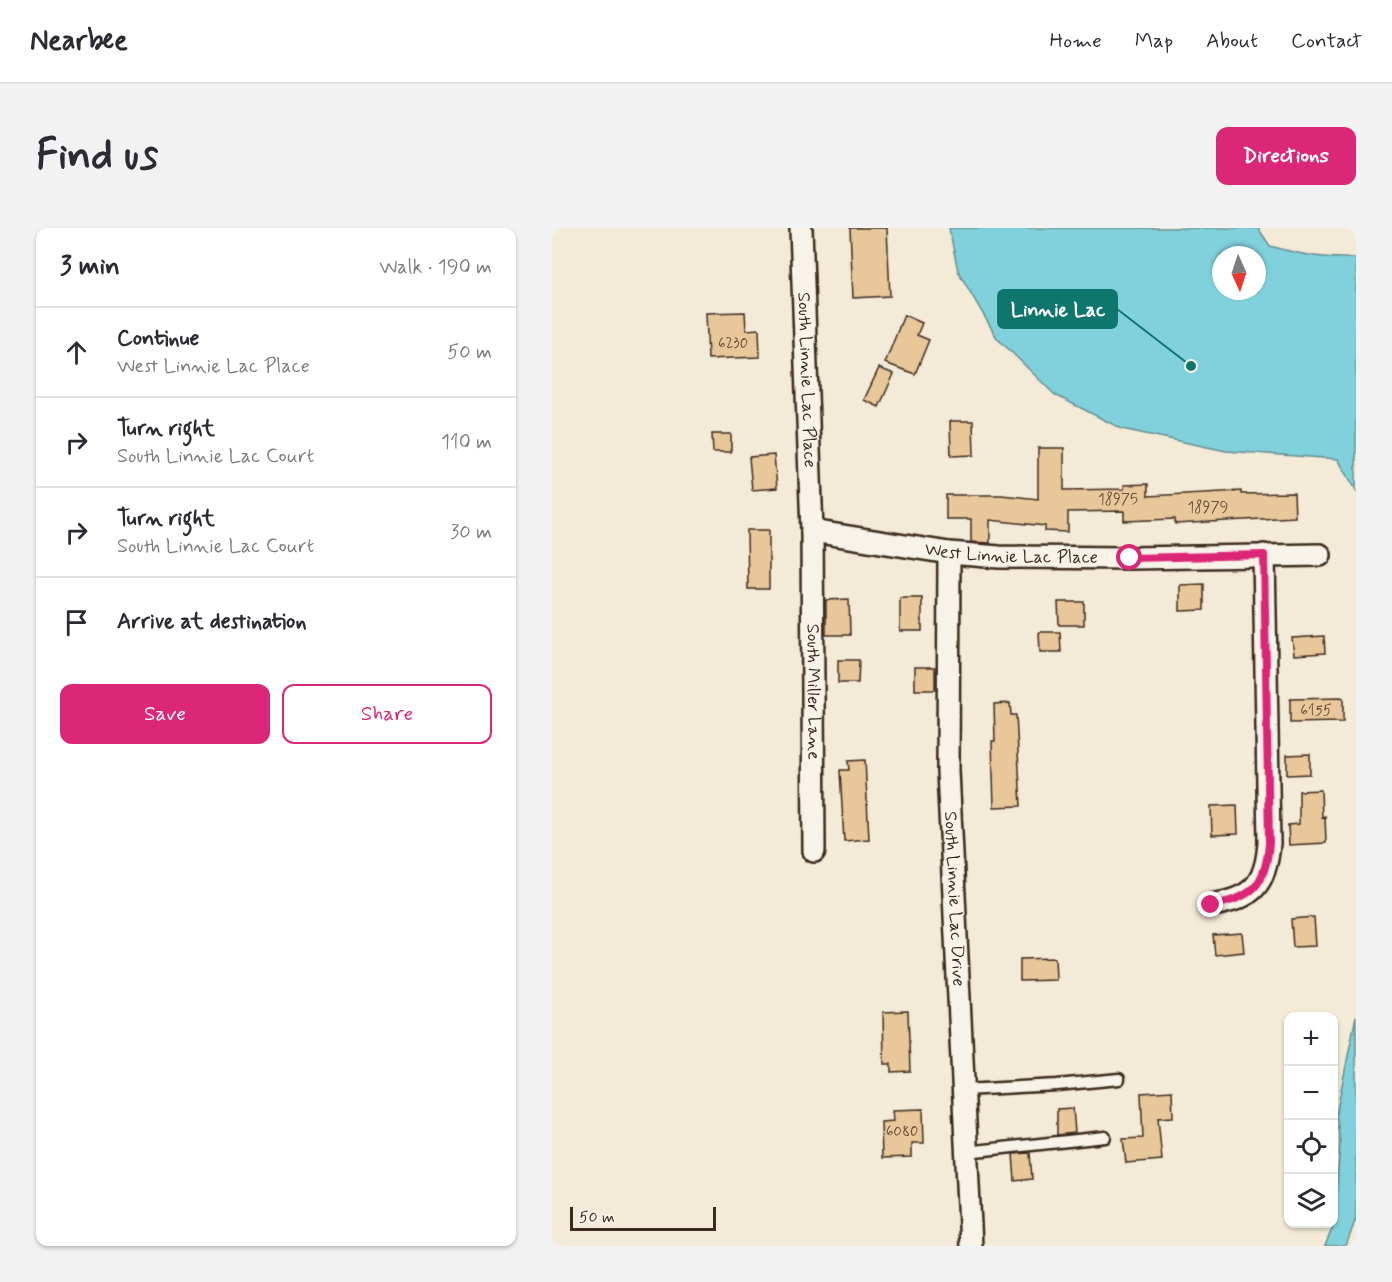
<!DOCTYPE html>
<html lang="en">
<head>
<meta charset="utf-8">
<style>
	:root { --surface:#fff; --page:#f2f2f3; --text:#2b2b33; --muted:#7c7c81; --line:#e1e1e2; --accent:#db2777 }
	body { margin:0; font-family:Mynerve,sans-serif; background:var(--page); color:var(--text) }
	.controls { position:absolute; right:18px; bottom:18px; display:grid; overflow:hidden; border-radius:12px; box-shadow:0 2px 4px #0004 }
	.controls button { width:54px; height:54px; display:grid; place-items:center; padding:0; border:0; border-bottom:2px solid var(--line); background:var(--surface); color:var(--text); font:30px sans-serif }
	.compass { position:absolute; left:660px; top:18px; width:54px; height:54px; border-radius:50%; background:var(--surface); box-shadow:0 2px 4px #0004; rotate:177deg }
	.scale { position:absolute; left:18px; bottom:15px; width:146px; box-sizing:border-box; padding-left:6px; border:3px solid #3b2a1e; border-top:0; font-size:16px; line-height:21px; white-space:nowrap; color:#3b2a1e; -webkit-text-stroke:4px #f7f3e8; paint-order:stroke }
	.stop { position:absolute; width:18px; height:18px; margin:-14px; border:4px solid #db2777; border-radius:50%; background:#fff }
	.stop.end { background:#db2777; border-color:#fff; box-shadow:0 2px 6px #0008 }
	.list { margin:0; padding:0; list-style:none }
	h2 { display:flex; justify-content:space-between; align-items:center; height:78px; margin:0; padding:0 24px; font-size:26px }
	h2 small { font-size:20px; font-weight:400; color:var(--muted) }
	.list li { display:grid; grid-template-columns:39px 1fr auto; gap:18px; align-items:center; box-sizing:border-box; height:90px; padding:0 24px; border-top:2px solid var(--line) }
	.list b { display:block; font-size:22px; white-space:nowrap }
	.list p { margin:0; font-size:20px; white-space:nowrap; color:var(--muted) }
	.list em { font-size:20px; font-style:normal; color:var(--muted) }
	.actions { display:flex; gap:12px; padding:18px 24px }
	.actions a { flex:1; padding:14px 0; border:2px solid var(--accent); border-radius:12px; text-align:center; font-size:21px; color:var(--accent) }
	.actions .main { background:var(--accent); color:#fff }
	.icon { flex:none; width:33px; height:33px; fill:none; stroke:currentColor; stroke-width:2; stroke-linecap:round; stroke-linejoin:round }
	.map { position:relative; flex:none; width:804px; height:1018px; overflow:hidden; border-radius:12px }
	header { display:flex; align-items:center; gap:36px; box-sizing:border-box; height:84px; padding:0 30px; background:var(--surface); border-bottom:2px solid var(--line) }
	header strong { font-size:28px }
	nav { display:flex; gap:33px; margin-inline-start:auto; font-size:21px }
	.intro { display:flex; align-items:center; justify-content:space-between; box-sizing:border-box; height:144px; padding:0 36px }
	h1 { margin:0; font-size:42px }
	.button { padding:15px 27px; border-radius:12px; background:var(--accent); color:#fff; font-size:21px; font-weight:700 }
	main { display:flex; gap:36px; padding:0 36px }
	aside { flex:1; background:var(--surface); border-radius:12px; box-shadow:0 2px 4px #0004 }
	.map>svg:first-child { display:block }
	.water { fill:#81d1dc; stroke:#658e90; stroke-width:1.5; fill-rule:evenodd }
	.building { fill:#e8c79a; stroke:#3b2a1e; stroke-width:1.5 }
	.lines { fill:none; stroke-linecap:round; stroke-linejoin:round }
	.lane-casing { stroke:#3b2a1e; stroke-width:15 }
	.street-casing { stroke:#3b2a1e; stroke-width:26 }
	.lane { stroke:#f7f3e8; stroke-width:10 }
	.street { stroke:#f7f3e8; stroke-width:21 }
	.route { stroke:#db2777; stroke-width:8 }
	.labels { text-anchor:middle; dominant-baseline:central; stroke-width:4.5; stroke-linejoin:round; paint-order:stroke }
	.number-label { font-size:15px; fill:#66513d }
	.street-label { font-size:18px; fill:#3b2a1e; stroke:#f7f3e8 }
	.leader { fill:none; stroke:#0f766e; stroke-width:2 }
	.callout-dot { fill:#0f766e; stroke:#f7f3e8; stroke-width:2 }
	.callout { fill:#0f766e; stroke:#0f766e; stroke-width:2 }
	.callout-label { font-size:20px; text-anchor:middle; font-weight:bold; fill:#fff }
</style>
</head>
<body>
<header>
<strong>Nearbee</strong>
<nav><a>Home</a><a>Map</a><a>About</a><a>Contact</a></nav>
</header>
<div class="intro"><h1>Find us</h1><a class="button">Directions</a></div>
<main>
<aside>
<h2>3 min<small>Walk · 190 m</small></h2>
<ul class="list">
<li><svg class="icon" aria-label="ahead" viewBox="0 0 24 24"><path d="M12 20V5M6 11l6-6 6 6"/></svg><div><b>Continue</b><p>West Linnie Lac Place</p></div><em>50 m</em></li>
<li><svg class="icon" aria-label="right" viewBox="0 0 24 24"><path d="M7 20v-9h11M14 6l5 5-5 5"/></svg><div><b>Turn right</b><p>South Linnie Lac Court</p></div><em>110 m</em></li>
<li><svg class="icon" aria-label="right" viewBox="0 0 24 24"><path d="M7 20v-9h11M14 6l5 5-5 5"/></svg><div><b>Turn right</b><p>South Linnie Lac Court</p></div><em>30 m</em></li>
<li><svg class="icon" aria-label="arrive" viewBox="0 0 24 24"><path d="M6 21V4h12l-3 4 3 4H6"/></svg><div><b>Arrive at destination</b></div></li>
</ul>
<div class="actions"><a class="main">Save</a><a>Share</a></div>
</aside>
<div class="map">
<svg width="804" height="1018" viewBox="0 0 804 1018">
	<rect width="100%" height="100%" fill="#f4ead8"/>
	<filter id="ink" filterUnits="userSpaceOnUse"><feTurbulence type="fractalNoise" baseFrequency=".0167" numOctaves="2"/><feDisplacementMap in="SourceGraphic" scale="12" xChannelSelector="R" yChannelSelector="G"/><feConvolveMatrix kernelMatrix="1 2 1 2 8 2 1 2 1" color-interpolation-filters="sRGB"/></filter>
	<g filter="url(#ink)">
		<path class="water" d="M397,0H706L718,18C750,27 771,31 804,30V262L786,231L674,223L570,201L503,167L445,110L406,43ZM669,27H705V63H669Z
			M804,788V990L794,1018H773L782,996L788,915L784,887Z"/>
		<path class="building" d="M298,0H335L338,68L301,70Z
			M193,84L194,102L207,101L208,129L156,131L154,85Z
			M352,87L370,95L365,107L377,112L363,146L333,135Z
			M327,140L342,146L327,179L312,172Z
			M398,193H421L422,227L399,228Z
			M160,206H179V224H161Z
			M486,220H512V262L572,261V257L596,256V268L689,263V266L742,265L743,289L623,296V291L572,293V283L516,284V304L493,303V298L438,292V315L419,314V291H394V267H449L486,271Z
			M222,227L225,260L200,262L197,229Z
			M195,302H217V361H196Z
			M652,356V382L628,383V357Z
			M348,370H370V403H348Z
			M297,371L298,407H274V372Z
			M506,374H532V397H507Z
			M487,404H508L509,424H488Z
			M772,408L773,425L742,427L740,410Z
			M286,432H307L306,455H286Z
			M363,439H383V462H363Z
			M791,470V494L738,495V471Z
			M458,475L459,487H464L469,578L442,579L440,513H443L442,476Z
			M758,526V546L735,547V527Z
			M313,532L317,611L292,613L288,542H297L296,533Z
			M769,562L770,589L773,588L774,615L737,617L736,597L747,596V563Z
			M685,577L686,606L660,607L659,578Z
			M762,689L764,718L741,719L739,691Z
			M690,705L692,724L663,727L661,707Z
			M503,730L504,752L468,753V731Z
			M356,783L358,843L339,844V836H332L331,784Z
			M620,863L621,889L606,890L610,932L574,935L571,911L591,910L589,865Z
			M521,880L523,905L505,907V881Z
			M371,881L372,915H360V929L330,930L329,894L342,893L341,882Z
			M478,925L480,951L463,953L461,926Z"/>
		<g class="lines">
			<g class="lane-casing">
				<path id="lane" d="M411,862L505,857L567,851
					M414,924L553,909"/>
			</g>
			<g class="street-casing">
				<g id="street">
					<path id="s1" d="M249,0L260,303L262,623"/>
					<path id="s2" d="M260,303L397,325L447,329L578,330L768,327"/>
					<path id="s3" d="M397,325L396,543L419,1018"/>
					<path d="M659,677C701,671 714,656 717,615L712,327"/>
				</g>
			</g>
			<use href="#lane" class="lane"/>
			<use href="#street" class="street"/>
		</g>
	</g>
	<g class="lines" filter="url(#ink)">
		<path class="route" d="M578,330L712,327L717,615C714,656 701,671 659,677"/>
	</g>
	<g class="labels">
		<g class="number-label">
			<text x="181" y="116">6230</text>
			<text x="566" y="272">18975</text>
			<text x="656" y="280">18979</text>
			<text x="764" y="483">6155</text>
			<text x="350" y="904">6080</text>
		</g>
		<g class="street-label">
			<text stroke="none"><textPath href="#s1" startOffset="152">South Linnie Lac Place</textPath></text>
			<text stroke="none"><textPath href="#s2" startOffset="201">West Linnie Lac Place</textPath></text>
			<text stroke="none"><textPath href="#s1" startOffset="464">South Miller Lane</textPath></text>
			<text stroke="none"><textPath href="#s3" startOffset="346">South Linnie Lac Drive</textPath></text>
		</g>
	</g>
	<path class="leader" d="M639 138L565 81"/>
	<circle class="callout-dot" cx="639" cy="138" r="6"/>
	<rect class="callout" x="446" y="62" width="119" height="38" rx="6"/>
	<g class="callout-label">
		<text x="506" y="88">Linnie Lac</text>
	</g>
</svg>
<div class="controls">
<button>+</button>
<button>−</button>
<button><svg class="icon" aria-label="locate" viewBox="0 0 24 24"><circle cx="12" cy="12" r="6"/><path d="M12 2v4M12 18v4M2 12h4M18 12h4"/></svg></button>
<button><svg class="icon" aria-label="layers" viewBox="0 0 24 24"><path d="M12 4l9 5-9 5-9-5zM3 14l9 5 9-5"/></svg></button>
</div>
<svg class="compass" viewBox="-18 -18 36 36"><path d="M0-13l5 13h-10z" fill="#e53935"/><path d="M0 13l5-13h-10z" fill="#7c7c81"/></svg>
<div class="scale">50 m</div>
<div class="stop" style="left:578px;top:330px"></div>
<div class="stop end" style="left:659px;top:677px"></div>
</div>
</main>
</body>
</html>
